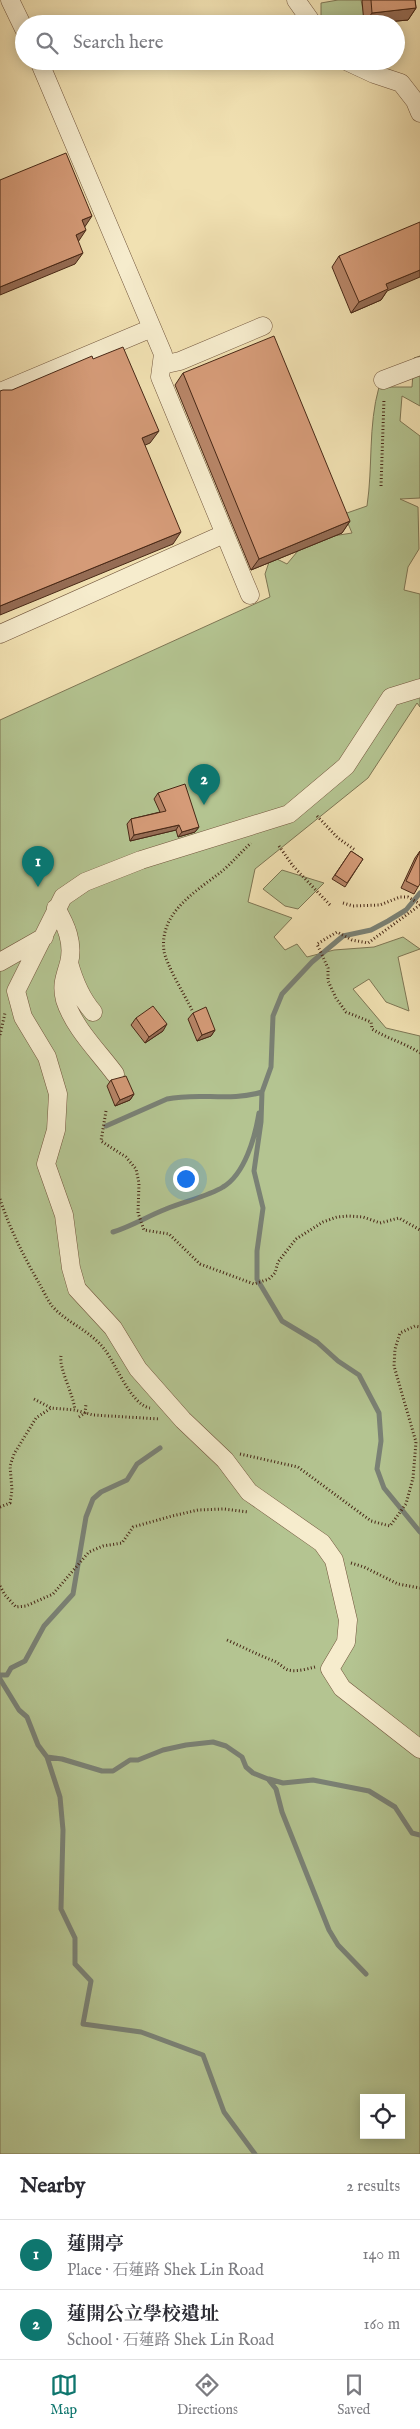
<!DOCTYPE html>
<html lang="en">
<head>
<meta charset="utf-8">
<style>
	:root { --surface:#fff; --page:#f2f2f3; --text:#2b2b33; --muted:#7c7c81; --line:#e1e1e2; --accent:#0f766e }
	body { margin:0; font-family:"IM FELL English","Noto Serif TC",serif; background:var(--page); color:var(--text) }
	.controls { position:absolute; right:15px; bottom:15px; display:grid; overflow:hidden; border-radius:0px; box-shadow:0 2px 12px #0003 }
	.controls button { width:45px; height:45px; display:grid; place-items:center; padding:0; border:0; border-bottom:1px solid var(--line); background:var(--surface); color:var(--text); font:25px sans-serif }
	.you { position:absolute; left:185px; top:1178px; width:18px; height:18px; margin:-12px; border:4px solid #fff; border-radius:50%; background:#1a73e8; box-shadow:0 0 0 8px #1a73e833 }
	.badge { display:grid; place-items:center; width:32px; height:32px; border-radius:50%; background:var(--accent); color:#fff; font-size:16px; font-weight:700 }
	.pin { position:absolute; translate:-50% -41px; filter:drop-shadow(0 1px 2px #0008) }
	.pin::after { content:''; position:absolute; top:26px; width:18px; height:15px; background:inherit; clip-path:polygon(0 0,100% 0,50% 100%) }
	.list { margin:0; padding:0; list-style:none }
	h2 { display:flex; justify-content:space-between; align-items:center; height:65px; margin:0; padding:0 20px; font-size:21px }
	h2 small { font-size:16px; font-weight:400; color:var(--muted) }
	.list li { display:grid; grid-template-columns:32px 1fr auto; gap:15px; align-items:center; box-sizing:border-box; height:70px; padding:0 20px; border-top:1px solid var(--line) }
	.list b { display:block; font-size:19px; white-space:nowrap }
	.list p { margin:0; font-size:16px; white-space:nowrap; color:var(--muted) }
	.list em { font-size:16px; font-style:normal; color:var(--muted) }
	.icon { flex:none; width:28px; height:28px; fill:none; stroke:currentColor; stroke-width:2; stroke-linecap:round; stroke-linejoin:round }
	.map { position:relative; flex:none; width:420px; height:2154px; overflow:hidden }
	.search { position:absolute; background:var(--surface); box-shadow:0 2px 12px #0003; left:15px; right:15px; top:15px; height:55px; display:flex; align-items:center; gap:12px; box-sizing:border-box; padding:0 18px; border-radius:28px; color:var(--muted); font-size:19px }
	.sheet { height:205px; background:var(--surface) }
	nav { display:flex; justify-content:space-around; align-items:center; box-sizing:border-box; height:70px; border-top:1px solid var(--line); background:var(--surface); font-size:14px; color:var(--muted) }
	nav a { display:grid; justify-items:center; gap:2px }
	nav .on { color:var(--accent) }
	.map>svg:first-child { display:block }
	.green { fill:#b4c491; stroke:#7e7654; fill-rule:evenodd }
	.lines { fill:none; stroke-linecap:round; stroke-linejoin:round }
	.stream { stroke:#7a8175; stroke-width:5 }
	.minor-casing { stroke:#72563d; stroke-width:19 }
	.path { stroke:#482816; stroke-width:3; stroke-dasharray:1 2.5; stroke-linecap:butt }
	.minor { stroke:#f6eccd; stroke-width:18 }
	.wall { fill:#b78567; stroke:#482816 }
	.shaded-wall { fill:#956c54; stroke:#482816 }
	.building { fill:#d59b78; stroke:#482816 }
</style>
</head>
<body>
<div class="map">
<svg width="420" height="2154" viewBox="0 0 420 2154">
	<rect width="100%" height="100%" fill="#f1e1b2"/>
	<filter id="stains"><feTurbulence type="fractalNoise" baseFrequency=".004" numOctaves="4"/><feColorMatrix values="0 0 0 0 .2 0 0 0 0 .09 0 0 0 0 .02 0 0 0 .5 -.17"/></filter>
	<radialGradient id="worn" r=".72"><stop offset=".6" stop-color="#630" stop-opacity="0"/><stop offset="1" stop-color="#630" stop-opacity=".3"/></radialGradient>
	<path class="green" d="M338,0H361L366,24H321V3Z
		M420,356V406L402,396L400,421L420,436V498L400,499L418,507L419,549L408,567L404,590L420,594V707L417,703L368,778L255,869L248,902L292,918L274,937L285,950L297,944L307,957L334,950L374,947L403,937L420,949L398,957L409,1011L386,1002L369,979L353,989L386,1028L420,1036V2154H0V720L270,597L265,574L271,556L287,564L307,540L352,533L344,514L367,506C373,466 368,426 379,387H412L414,358ZM364,2098H401V2135H364Z
		M282,870L324,883L298,909L285,906L263,889Z"/>
	<g class="lines">
		<path class="stream" d="M420,893L406,910L388,921L371,930L343,936L312,962L282,994L273,1016L271,1067L262,1092L261,1122L254,1171L263,1208L257,1251V1279L282,1321L317,1342L338,1361L359,1375L379,1413L381,1441L377,1469L384,1488L420,1532
			M106,1126L167,1099C198,1092 230,1102 262,1092L261,1094
			M113,1232C132,1226 148,1216 166,1209C182,1202 209,1196 223,1187C245,1174 255,1137 259,1113
			M0,1675H7L11,1668L25,1661L44,1626L73,1594L86,1517L93,1499L101,1492L127,1480L137,1464L160,1448
			M0,1679L19,1710L27,1717L38,1745L47,1757L60,1797L63,1830L61,1909L75,1938V1964L91,1981L83,2024L141,2032L203,2055L224,2112L255,2154
			M47,1757L62,1759L102,1771H113L130,1760H138L163,1750L186,1745L213,1742L226,1746L242,1757L246,1767L253,1773L268,1779L276,1789L282,1812L329,1930L338,1945L366,1974
			M269,1779L283,1783L313,1780L369,1791L395,1807L412,1833L420,1835"/>
		<g class="minor-casing">
			<path id="minor" d="M10,0L24,29
				M296,0L313,24
				M39,61L163,354L160,377L250,595
				M346,61L374,74L401,83L415,101L420,113
				M162,365L180,361L263,326
				M383,380L420,366
				M0,392L152,328
				M0,634L224,534
				M420,688L391,697L346,766L289,814L141,860L85,882L63,897L16,991L23,1017L47,1057L58,1094L56,1130L46,1164L64,1215L71,1268L77,1289L113,1328L138,1369L183,1420L225,1460L249,1492L322,1543L334,1560L348,1620L346,1642L330,1669L342,1688L420,1749
				M56,908C66,925 74,943 69,963C65,977 61,985 65,1000C74,1028 98,1051 115,1074
				M0,962L44,937
				M69,963C74,981 80,997 93,1012"/>
		</g>
		<path class="path" d="M381,486L384,399
			M317,816L338,838L355,850
			M279,846L293,866L330,905
			M343,903L353,906L380,905L400,897H408L420,904
			M420,905L368,943L352,940L337,932L317,944L328,968V981L336,998L346,1012L371,1022L372,1029C388,1039 405,1043 420,1053
			M192,1010C185,996 166,964 164,951C159,913 195,892 221,872C232,863 241,852 251,843
			M0,1035L5,1013
			M106,1111L101,1141L126,1157L136,1169L139,1183L138,1213L144,1230L169,1234L200,1264L254,1284L269,1279L275,1273L278,1262L296,1239L323,1222L337,1217L348,1216L363,1217L380,1223L399,1218L420,1230
			M0,1199C10,1229 23,1255 39,1283C43,1290 47,1299 52,1306C67,1323 91,1331 105,1350C116,1364 131,1405 150,1408
			M61,1356C59,1369 73,1393 75,1410
			M34,1399L51,1408L75,1410L93,1415L160,1419
			M79,1417L85,1413L86,1404
			M240,1454L298,1467L371,1521L390,1526L406,1504L413,1478L416,1442L394,1366L395,1349L400,1333L415,1326L420,1327
			M0,1507L10,1503L12,1490L10,1466L14,1454L36,1418L51,1408
			M351,1563L364,1567L398,1584L420,1588
			M0,1586L5,1595L16,1607L26,1606L53,1594L89,1552L103,1546L122,1543L133,1527L172,1516L198,1510L224,1509L248,1512
			M227,1640C243,1647 258,1655 274,1661C279,1663 283,1668 288,1670C297,1672 307,1669 315,1667"/>
		<use href="#minor" class="minor"/>
	</g>
	<path class="wall" d="M362,0H415L416,8L408,20L364,24Z
		M339,256L387,291L381,300L351,313L332,267Z
		M183,373L350,521L342,533L251,570L175,385Z
		M158,793L199,827L195,832L178,837L176,830L130,841L127,824L131,819L160,812L154,799Z
		M351,851L363,859L345,887L332,879Z
		M420,851L418,887L414,894L401,888L415,858Z
		M193,1013L215,1030L211,1036L197,1041L188,1019Z
		M136,1018L163,1031L145,1043L131,1025Z
		M111,1080L134,1094L130,1100L115,1106L107,1086Z"/>
	<path class="shaded-wall" d="M416,8L408,20L364,24L372,13Z
		M92,216L84,228L82,220Z
		M86,230L78,242L76,235Z
		M83,253L75,264L0,295V287Z
		M420,270V277L387,291L381,300L351,313L359,302L386,284Z
		M159,431L150,443L134,450L142,438Z
		M350,521L342,533L251,570L259,559Z
		M181,532L173,544L0,615V606Z
		M179,825L176,830L130,841L134,835Z
		M199,827L195,832L178,837L182,832Z
		M167,1024L163,1031L145,1043L149,1037Z
		M215,1030L211,1036L197,1041L202,1035Z
		M134,1094L130,1100L115,1106L120,1100Z"/>
	<path class="building" d="M371,0H415L416,8L372,13Z
		M66,153L92,216L82,220L86,230L76,235L83,253L0,287V180Z
		M420,222V270L386,284L388,289L359,302L339,256Z
		M274,336L350,521L259,559L183,373Z
		M123,347L159,431L142,438L181,532L0,606V391L3,390H12L92,356L93,359Z
		M185,784L199,827L182,832L179,825L134,835L131,819L166,811L158,793Z
		M351,851L363,859L347,883L335,875Z
		M420,851V884L418,887L406,881Z
		M153,1006L167,1024L149,1037L136,1018Z
		M206,1007L215,1030L202,1035L193,1013Z
		M126,1076L134,1094L120,1100L111,1080Z"/>
	<rect width="100%" height="100%" filter="url(#stains)"/>
	<rect width="100%" height="100%" fill="url(#worn)"/>
</svg>
<div class="controls">
<button><svg class="icon" aria-label="locate" viewBox="0 0 24 24"><circle cx="12" cy="12" r="6"/><path d="M12 2v4M12 18v4M2 12h4M18 12h4"/></svg></button>
</div>
<div class="you"></div>
<div class="pin badge" style="left:38px;top:887px">1</div>
<div class="pin badge" style="left:204px;top:805px">2</div>
<div class="search"><svg class="icon" aria-label="search" viewBox="0 0 24 24"><circle cx="10" cy="10" r="6"/><path d="M15 15l6 6"/></svg>Search here</div>
</div>
<section class="sheet">
<h2>Nearby<small>2 results</small></h2>
<ul class="list">
<li><span class="badge">1</span><div><b>蓮開亭</b><p>Place · 石蓮路 Shek Lin Road</p></div><em>140 m</em></li>
<li><span class="badge">2</span><div><b>蓮開公立學校遺址</b><p>School · 石蓮路 Shek Lin Road</p></div><em>160 m</em></li>
</ul>
</section>
<nav>
<a class="on"><svg class="icon" aria-label="map" viewBox="0 0 24 24"><path d="M3 6l6-2 6 2 6-2v14l-6 2-6-2-6 2zM9 4v14M15 6v14"/></svg>Map</a>
<a><svg class="icon" aria-label="directions" viewBox="0 0 24 24"><path d="M12 3l9 9-9 9-9-9zM9 14v-3h6M13 9l2 2-2 2"/></svg>Directions</a>
<a><svg class="icon" aria-label="saved" viewBox="0 0 24 24"><path d="M7 4h10v16l-5-4-5 4z"/></svg>Saved</a>
</nav>
</body>
</html>
